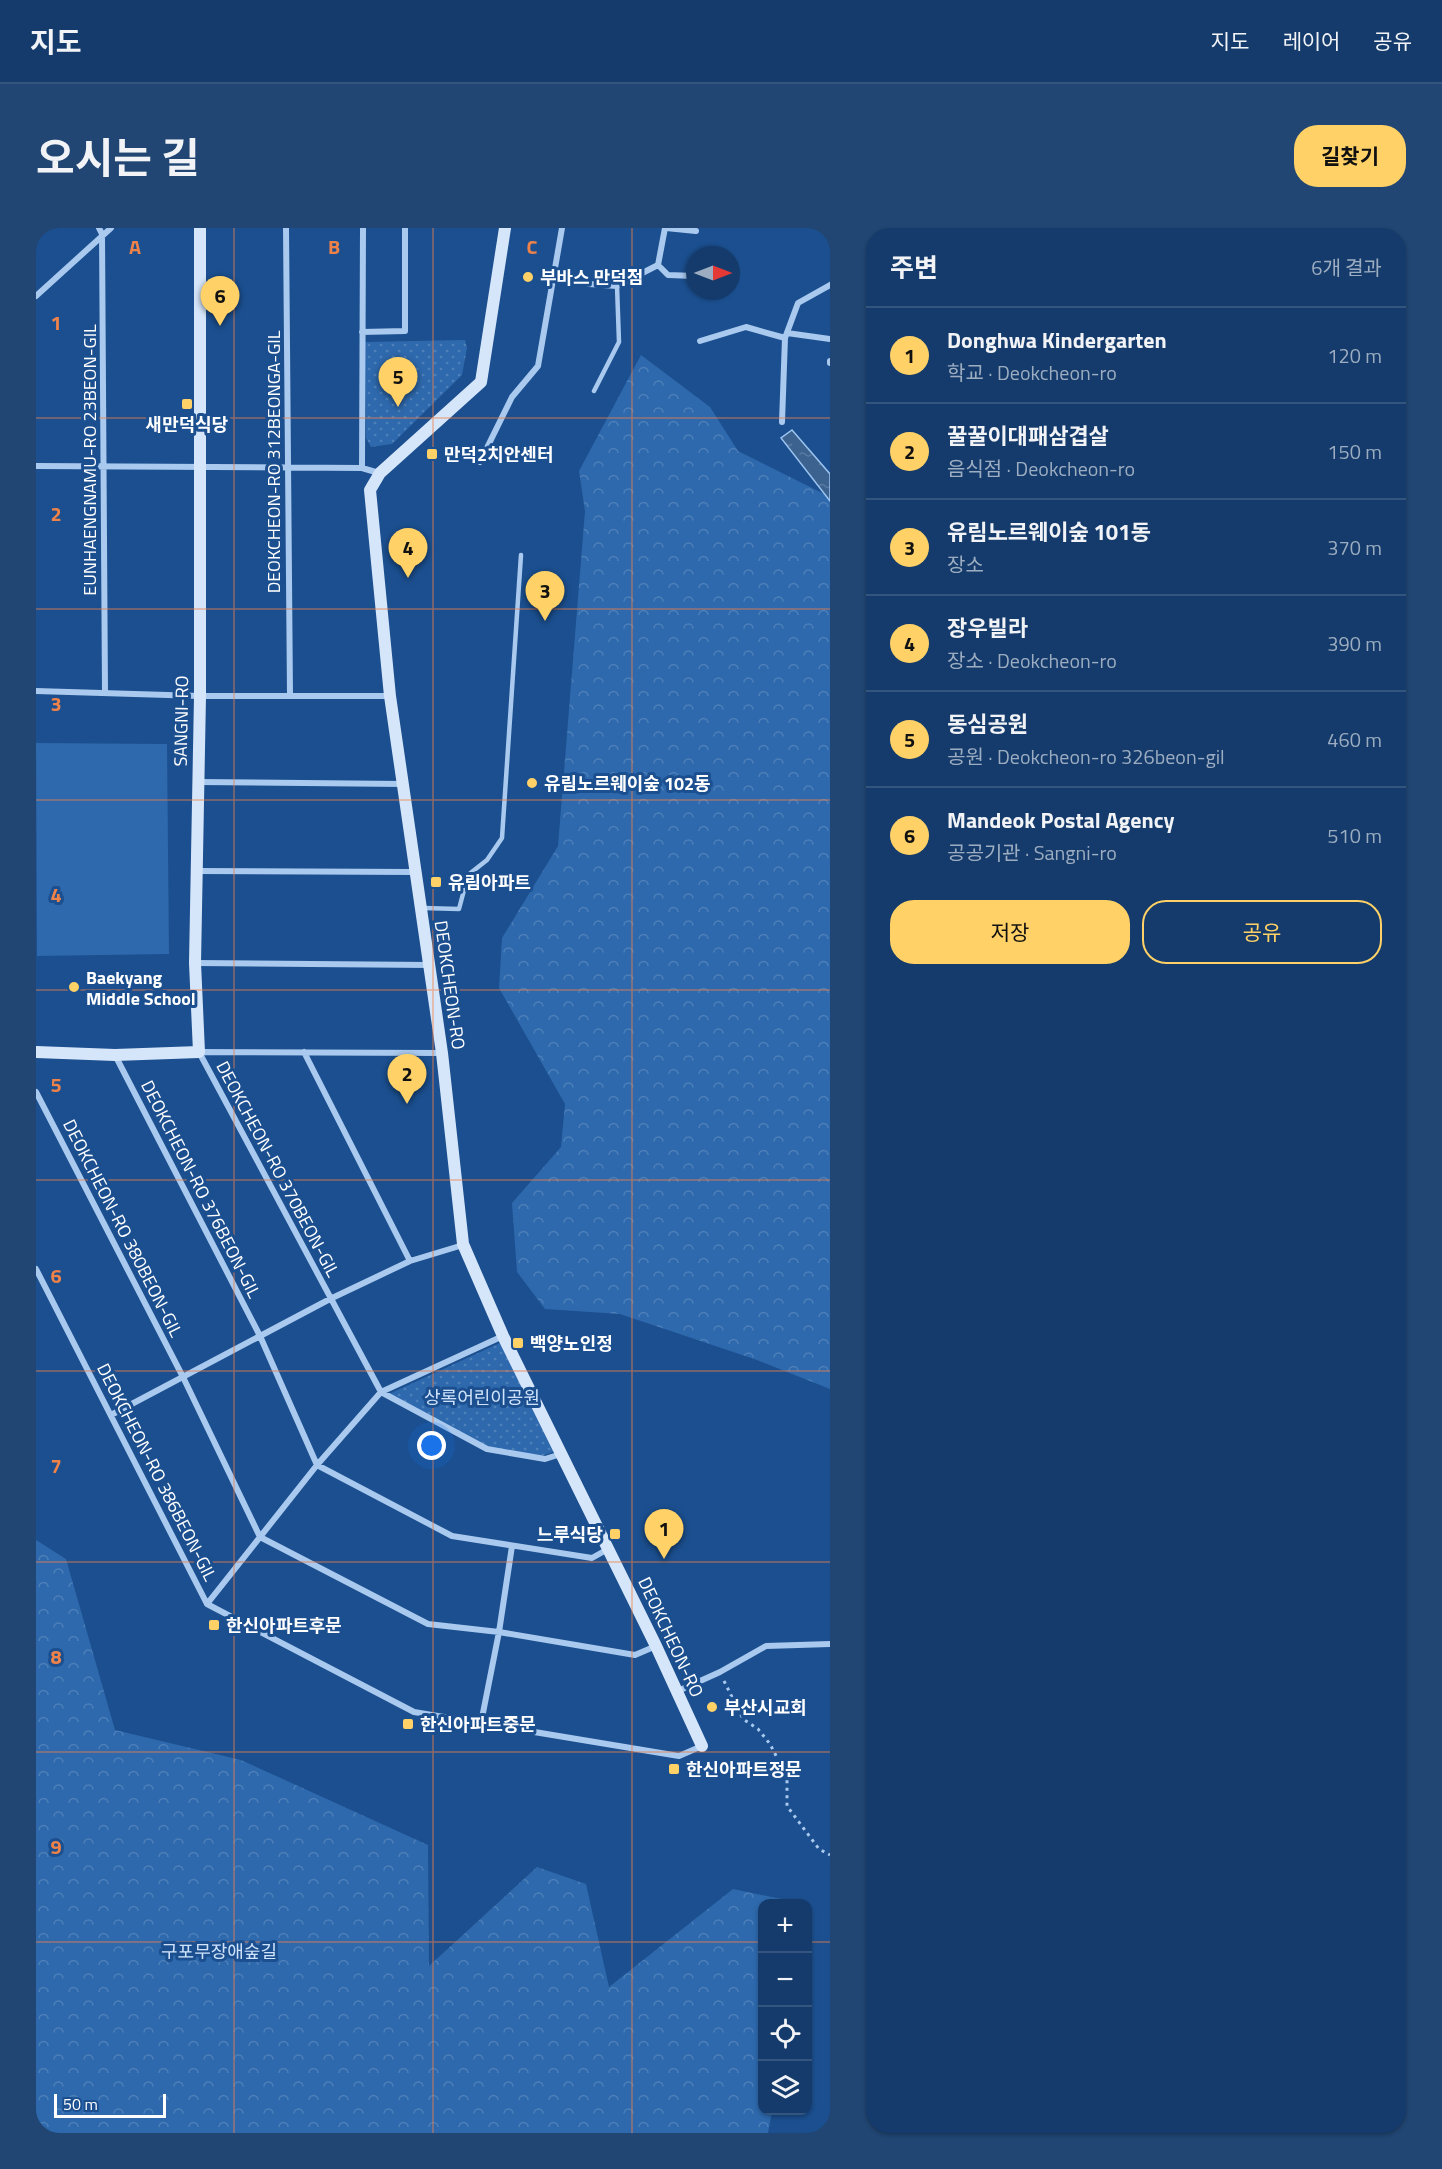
<!DOCTYPE html>
<html lang="ko">
<head>
<meta charset="utf-8">
<style>
	:root { --surface:#143b6b; --page:#214673; --text:#f1f3f6; --muted:#9dadc1; --line:#33557e; --accent:#ffd166 }
	body { margin:0; font-family:"Titillium Web","Noto Sans KR",sans-serif; background:var(--page); color:var(--text) }
	.controls { position:absolute; right:18px; bottom:18px; display:grid; overflow:hidden; border-radius:12px; box-shadow:0 2px 4px #0004 }
	.controls button { width:54px; height:54px; display:grid; place-items:center; padding:0; border:0; border-bottom:2px solid var(--line); background:var(--surface); color:var(--text); font:30px sans-serif }
	.compass { position:absolute; left:650px; top:18px; width:54px; height:54px; border-radius:50%; background:var(--surface); box-shadow:0 2px 4px #0004; rotate:90deg }
	.scale { position:absolute; left:18px; bottom:15px; width:112px; box-sizing:border-box; padding-left:6px; border:3px solid #fff; border-top:0; font-size:16px; line-height:21px; white-space:nowrap; color:#fff; -webkit-text-stroke:4px #1b4f8f; paint-order:stroke }
	.you { position:absolute; left:396px; top:1218px; width:21px; height:21px; margin:-15px; border:4px solid #fff; border-radius:50%; background:#1a73e8; box-shadow:0 0 0 9px #1a73e833 }
	.badge { display:grid; place-items:center; width:39px; height:39px; border-radius:50%; background:var(--accent); color:#111; font-size:20px; font-weight:700 }
	.pin { position:absolute; translate:-50% -50px; filter:drop-shadow(0 2px 3px #0008) }
	.pin::after { content:''; position:absolute; top:32px; width:21px; height:18px; background:inherit; clip-path:polygon(0 0,100% 0,50% 100%) }
	.list { margin:0; padding:0; list-style:none }
	h2 { display:flex; justify-content:space-between; align-items:center; height:78px; margin:0; padding:0 24px; font-size:26px }
	h2 small { font-size:20px; font-weight:400; color:var(--muted) }
	.list li { display:grid; grid-template-columns:39px 1fr auto; gap:18px; align-items:center; box-sizing:border-box; height:96px; padding:0 24px; border-top:2px solid var(--line) }
	.list b { display:block; font-size:22px; white-space:nowrap }
	.list p { margin:0; font-size:20px; white-space:nowrap; color:var(--muted) }
	.list em { font-size:20px; font-style:normal; color:var(--muted) }
	.actions { display:flex; gap:12px; padding:18px 24px }
	.actions a { flex:1; padding:14px 0; border:2px solid var(--accent); border-radius:24px; text-align:center; font-size:21px; color:var(--accent) }
	.actions .main { background:var(--accent); color:#111 }
	.icon { flex:none; width:33px; height:33px; fill:none; stroke:currentColor; stroke-width:2; stroke-linecap:round; stroke-linejoin:round }
	.map { position:relative; flex:none; width:794px; height:1905px; overflow:hidden; border-radius:24px }
	header { display:flex; align-items:center; gap:36px; box-sizing:border-box; height:84px; padding:0 30px; background:var(--surface); border-bottom:2px solid var(--line) }
	header strong { font-size:28px }
	nav { display:flex; gap:33px; margin-inline-start:auto; font-size:21px }
	.intro { display:flex; align-items:center; justify-content:space-between; box-sizing:border-box; height:144px; padding:0 36px }
	h1 { margin:0; font-size:42px }
	.button { padding:15px 27px; border-radius:24px; background:var(--accent); color:#111; font-size:21px; font-weight:700 }
	main { display:flex; gap:36px; padding:0 36px }
	aside { flex:1; background:var(--surface); border-radius:24px; box-shadow:0 2px 4px #0004 }
	.map>svg:first-child { display:block }
	.grass { fill:#2e69ad }
	.forest { fill:url(#forest-crowns) }
	.park { fill:url(#park-dots) }
	.water { fill:url(#water-ripples); stroke:#9cc4f0; stroke-width:1.5 }
	.lines { fill:none; stroke-linecap:round; stroke-linejoin:round }
	.path { stroke:#a9c9ee; stroke-width:3; stroke-dasharray:3 4.5; stroke-linecap:butt }
	.lane { stroke:#a9c9ee; stroke-width:4.5 }
	.street { stroke:#a9c9ee; stroke-width:6 }
	.secondary { stroke:#d6e6fa; stroke-width:12 }
	.grid { fill:none; stroke:#ee8249; stroke-width:1.5; stroke-opacity:0.55 }
	.poi-dot { fill:#ffd166; stroke:#1b4f8f; stroke-width:2 }
	.labels { text-anchor:middle; dominant-baseline:central; stroke-width:6; stroke-linejoin:round; paint-order:stroke }
	.poi-label { font-size:18px; font-weight:bold; fill:#fff; stroke:#1b4f8f; text-anchor:start }
	.street-label { font-size:18px; fill:#fff; stroke:#1b4f8f }
	.park-label { font-size:18px; fill:#cfe3fa; stroke:#1b4f8f }
	.grid-label { font-size:20px; text-anchor:middle; font-weight:bold; fill:#ee8249; stroke:#1b4f8f; stroke-width:6; stroke-linejoin:round; paint-order:stroke }
</style>
</head>
<body>
<header>
<strong>지도</strong>
<nav><a>지도</a><a>레이어</a><a>공유</a></nav>
</header>
<div class="intro"><h1>오시는 길</h1><a class="button">길찾기</a></div>
<main>
<div class="map">
<svg width="794" height="1905" viewBox="0 0 794 1905">
	<defs>
		<pattern id="forest-crowns" width="20" height="18" patternUnits="userSpaceOnUse" patternTransform="scale(1.5)"><rect width="20" height="18" fill="#2e69ad"/><path d="M2 6a3 3 0 1 1 6 0M12 15a3 3 0 1 1 6 0" fill="none" stroke="#4d80b9"/></pattern>
		<pattern id="park-dots" width="8" height="8" patternUnits="userSpaceOnUse" patternTransform="scale(1.5)"><rect width="8" height="8" fill="#2e69ad"/><path d="M2 2h.1M6 6h.1" fill="none" stroke="#4d80b9" stroke-width="1.8" stroke-linecap="round"/></pattern>
		<pattern id="water-ripples" width="26" height="14" patternUnits="userSpaceOnUse" patternTransform="scale(1.5)"><rect width="26" height="14" fill="#3c6290"/><path d="M2 4q2-2 4 0t4 0M15 11q2-2 4 0t4 0" fill="none" stroke="#597aa1"/></pattern>
	</defs>
	<rect width="100%" height="100%" fill="#1b4f8f"/>
	<path class="grass" d="M0,515L131,516L133,726L1,728Z"/>
	<path class="forest" d="M605,127L674,179L702,223L794,269V1161L721,1132L584,1086L509,1081L481,1044L476,975L525,919L529,876L463,760L466,710L522,618L549,283L543,243Z
		M0,1312L30,1331L79,1502L205,1532L392,1617L393,1738L501,1639L550,1656L573,1759L697,1661L765,1675L726,1676V1882L736,1883L732,1905H0Z"/>
	<path class="park" d="M429,112L431,120L426,147L356,216L335,219L330,210L329,114Z
		M466,1114L520,1223L505,1228L450,1219L353,1166Z"/>
	<path class="water" d="M756,202L794,246V273L745,210Z"/>
	<g class="lines">
		<path class="path" d="M688,1453L707,1491L722,1501L734,1516L751,1549V1578L783,1621L794,1627"/>
		<path class="lane" d="M558,163L583,114L581,58
			M387,680L423,681L432,647L451,632L466,610L485,327"/>
		<path class="street" d="M63,0L66,6L69,465
			M250,0L254,467
			M630,0L660,3
			M622,37L632,47L659,48
			M518,43L553,56L581,58L622,37L629,0
			M0,68L75,0
			M326,104L369,103V0
			M751,105L794,111
			M664,113L710,99L749,110
			M794,133V135
			M746,194L749,110L762,75L794,57
			M444,234L476,169L502,138L526,0
			M0,238L326,240L343,245
			M326,240L327,0
			M0,463L164,468H354
			M163,554L366,556
			M161,643L379,644
			M159,735L393,737
			M268,824L374,1033
			M405,825L163,824L345,1164L451,1221L509,1231L525,1226
			M79,827L224,1108L281,1237L416,1308L556,1330L572,1321
			M0,864L147,1149L224,1309L392,1396L463,1404L599,1427L620,1418
			M0,1041L171,1376L378,1484L643,1528L666,1518
			M75,1187L294,1071L374,1033L427,1017
			M171,1376L281,1237L345,1164L467,1108
			M642,1463L684,1444L730,1418L794,1416
			M445,1495L463,1404L476,1318"/>
		<path class="secondary" d="M469,0L445,154L344,245L334,262L354,468L406,825L427,1016L467,1108L620,1418L666,1518
			M0,824L79,827L163,824L159,735L164,468V0"/>
	</g>
	<path class="grid" d="M198,0V1905M397,0V1905M596,0V1905M0,190H794M0,381H794M0,572H794M0,762H794M0,952H794M0,1143H794M0,1334H794M0,1524H794M0,1714H726M772,1714H794"/>
	<g class="poi-dot">
		<circle cx="492" cy="49" r="6"/>
		<rect x="145" y="170" width="12" height="12" rx="3"/>
		<rect x="390" y="220" width="12" height="12" rx="3"/>
		<circle cx="496" cy="555" r="6"/>
		<rect x="394" y="648" width="12" height="12" rx="3"/>
		<circle cx="38" cy="759" r="6"/>
		<rect x="476" y="1109" width="12" height="12" rx="3"/>
		<rect x="573" y="1300" width="12" height="12" rx="3"/>
		<rect x="172" y="1391" width="12" height="12" rx="3"/>
		<circle cx="676" cy="1479" r="6"/>
		<rect x="366" y="1490" width="12" height="12" rx="3"/>
		<rect x="632" y="1535" width="12" height="12" rx="3"/>
	</g>
	<g class="labels">
		<g class="poi-label">
			<text x="504" y="49">부바스 만덕점</text>
			<text x="151" y="196" text-anchor="middle">새만덕식당</text>
			<text x="408" y="226">만덕2치안센터</text>
			<text x="508" y="555">유림노르웨이숲 102동</text>
			<text x="412" y="654">유림아파트</text>
			<text x="50" y="749">Baekyang<tspan x="50" dy="21">Middle School</tspan></text>
			<text x="494" y="1115">백양노인정</text>
			<text x="567" y="1306" text-anchor="end">느루식당</text>
			<text x="190" y="1397">한신아파트후문</text>
			<text x="688" y="1479">부산시교회</text>
			<text x="384" y="1496">한신아파트중문</text>
			<text x="650" y="1541">한신아파트정문</text>
		</g>
		<g class="street-label">
			<text transform="translate(53 232) rotate(-90)">EUNHAENGNAMU-RO 23BEON-GIL</text>
			<text transform="translate(237 234) rotate(-90)">DEOKCHEON-RO 312BEONGA-GIL</text>
			<text transform="translate(145 493) rotate(-89)">SANGNI-RO</text>
			<text transform="translate(414 757) rotate(82)">DEOKCHEON-RO</text>
			<text transform="translate(242 941) rotate(62)">DEOKCHEON-RO 370BEON-GIL</text>
			<text transform="translate(165 961) rotate(63)">DEOKCHEON-RO 376BEON-GIL</text>
			<text transform="translate(87 1000) rotate(63)">DEOKCHEON-RO 380BEON-GIL</text>
			<text transform="translate(121 1244) rotate(63)">DEOKCHEON-RO 386BEON-GIL</text>
			<text transform="translate(635 1409) rotate(65)">DEOKCHEON-RO</text>
		</g>
		<g class="park-label">
			<text x="446" y="1169">상록어린이공원</text>
			<text x="183" y="1723">구포무장애숲길</text>
		</g>
	</g>
	<g class="grid-label">
		<text x="99" y="26">A</text>
		<text x="298" y="26">B</text>
		<text x="496" y="26">C</text>
		<text x="20" y="102">1</text>
		<text x="20" y="293">2</text>
		<text x="20" y="483">3</text>
		<text x="20" y="674">4</text>
		<text x="20" y="864">5</text>
		<text x="20" y="1055">6</text>
		<text x="20" y="1245">7</text>
		<text x="20" y="1436">8</text>
		<text x="20" y="1626">9</text>
	</g>
</svg>
<div class="controls">
<button>+</button>
<button>−</button>
<button><svg class="icon" aria-label="locate" viewBox="0 0 24 24"><circle cx="12" cy="12" r="6"/><path d="M12 2v4M12 18v4M2 12h4M18 12h4"/></svg></button>
<button><svg class="icon" aria-label="layers" viewBox="0 0 24 24"><path d="M12 4l9 5-9 5-9-5zM3 14l9 5 9-5"/></svg></button>
</div>
<svg class="compass" viewBox="-18 -18 36 36"><path d="M0-13l5 13h-10z" fill="#e53935"/><path d="M0 13l5-13h-10z" fill="#9dadc1"/></svg>
<div class="scale">50 m</div>
<div class="you"></div>
<div class="pin badge" style="left:628px;top:1331px">1</div>
<div class="pin badge" style="left:371px;top:876px">2</div>
<div class="pin badge" style="left:509px;top:393px">3</div>
<div class="pin badge" style="left:372px;top:350px">4</div>
<div class="pin badge" style="left:362px;top:179px">5</div>
<div class="pin badge" style="left:184px;top:98px">6</div>
</div>
<aside>
<h2>주변<small>6개 결과</small></h2>
<ul class="list">
<li><span class="badge">1</span><div><b>Donghwa Kindergarten</b><p>학교 · Deokcheon-ro</p></div><em>120 m</em></li>
<li><span class="badge">2</span><div><b>꿀꿀이대패삼겹살</b><p>음식점 · Deokcheon-ro</p></div><em>150 m</em></li>
<li><span class="badge">3</span><div><b>유림노르웨이숲 101동</b><p>장소</p></div><em>370 m</em></li>
<li><span class="badge">4</span><div><b>장우빌라</b><p>장소 · Deokcheon-ro</p></div><em>390 m</em></li>
<li><span class="badge">5</span><div><b>동심공원</b><p>공원 · Deokcheon-ro 326beon-gil</p></div><em>460 m</em></li>
<li><span class="badge">6</span><div><b>Mandeok Postal Agency</b><p>공공기관 · Sangni-ro</p></div><em>510 m</em></li>
</ul>
<div class="actions"><a class="main">저장</a><a>공유</a></div>
</aside>
</main>
</body>
</html>
